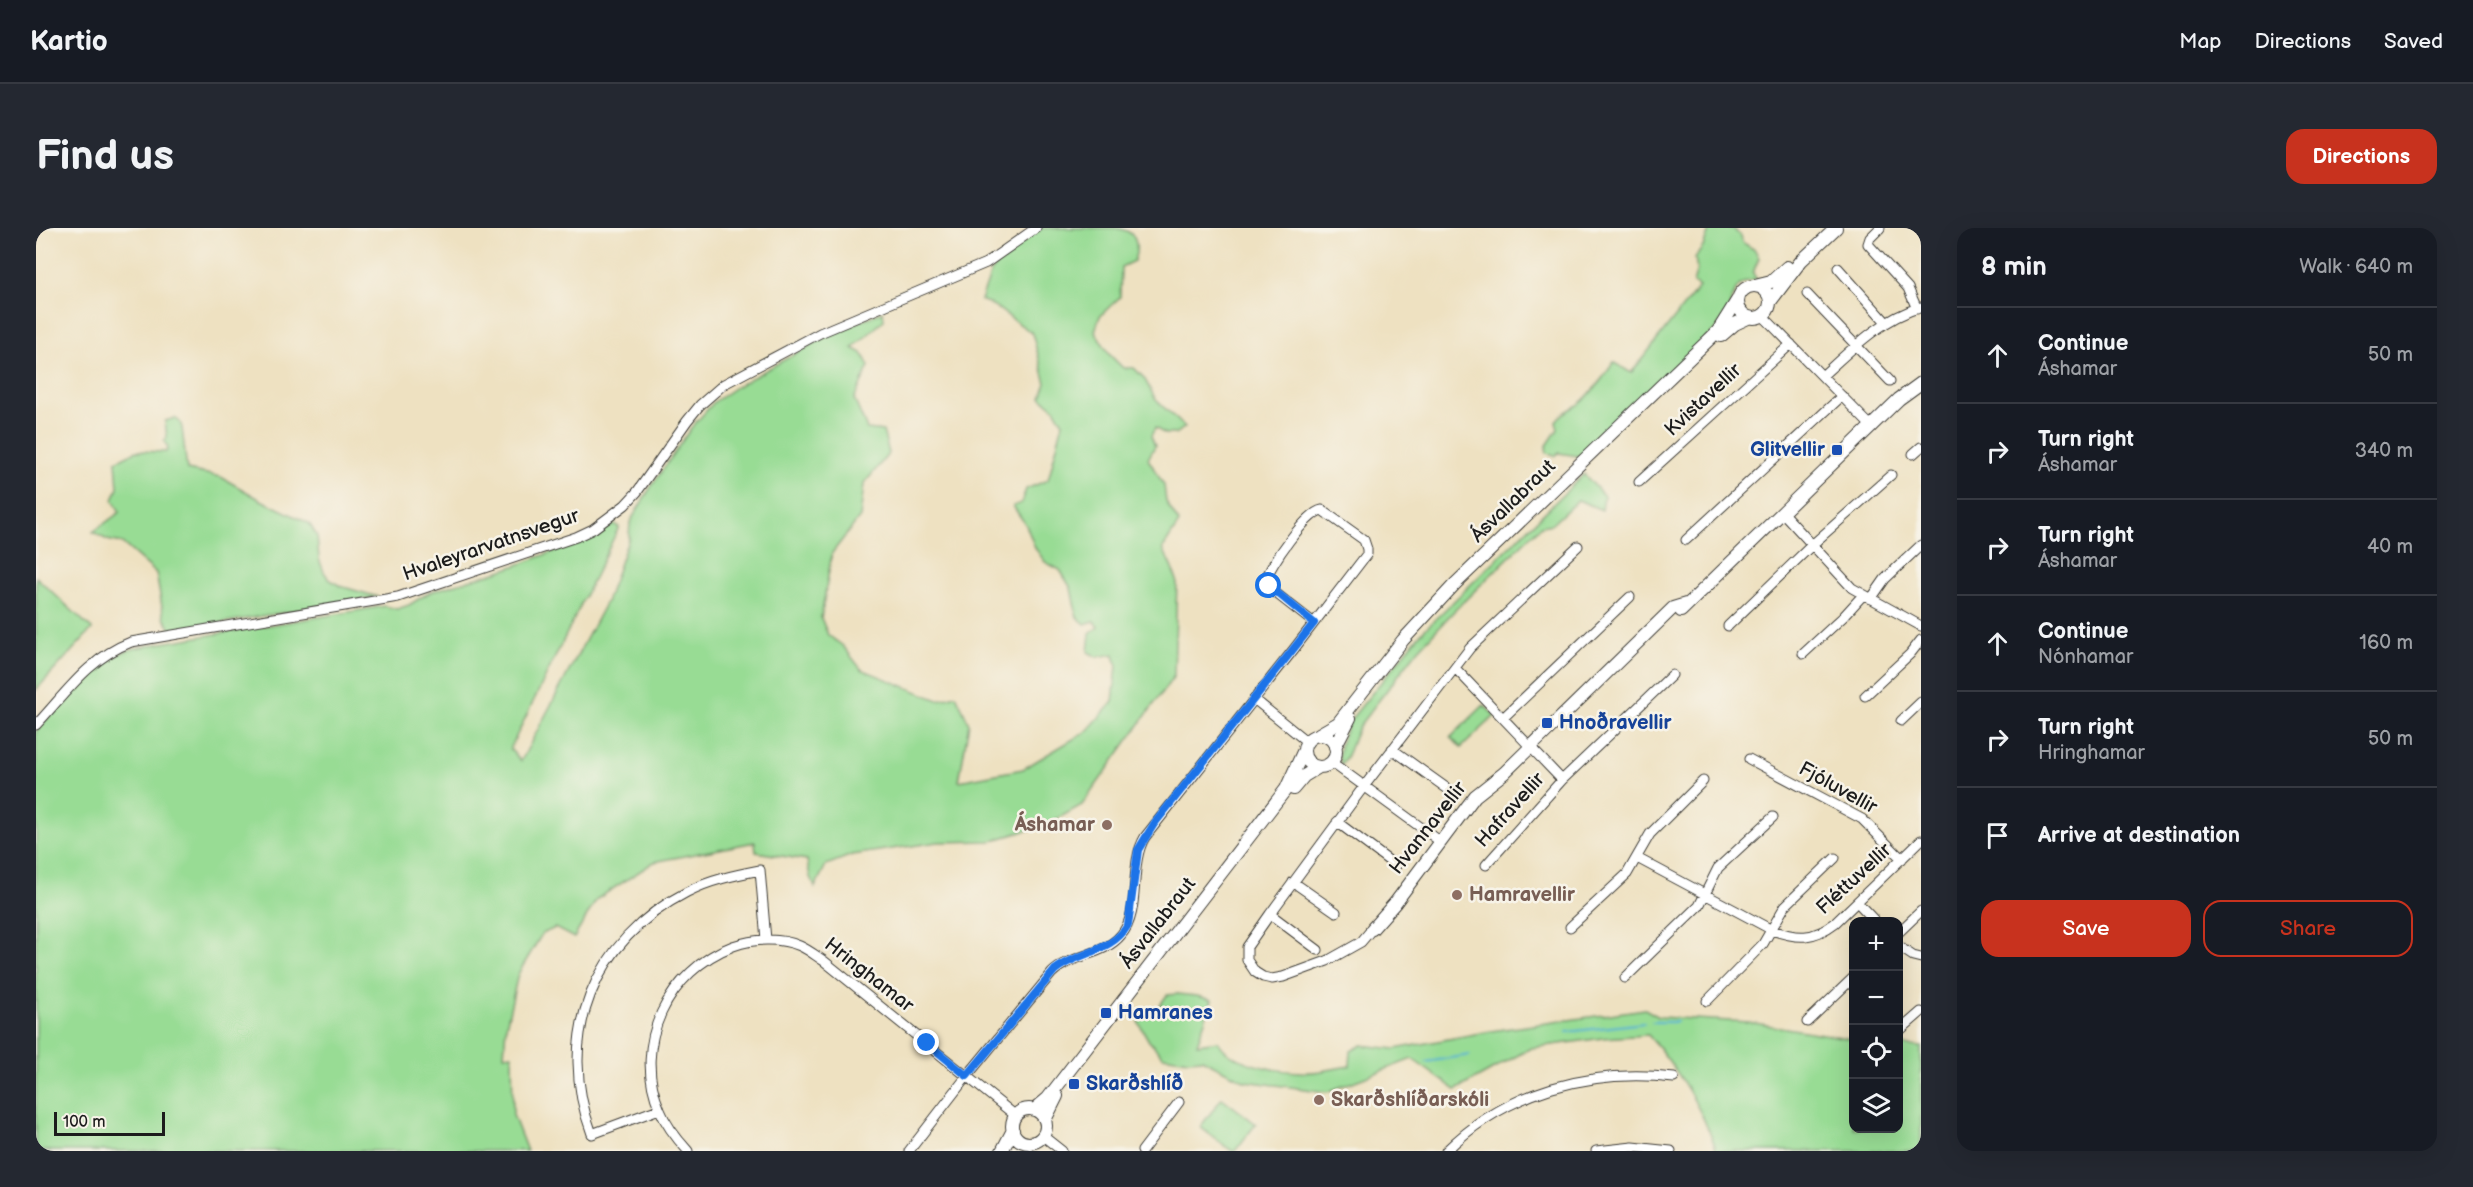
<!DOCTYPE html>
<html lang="en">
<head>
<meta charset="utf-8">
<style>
	:root { --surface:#171b24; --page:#242831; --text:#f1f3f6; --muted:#9ea1a6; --line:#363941; --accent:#c8321e }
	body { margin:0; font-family:"Balsamiq Sans",sans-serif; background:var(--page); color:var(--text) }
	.controls { position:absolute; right:18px; bottom:18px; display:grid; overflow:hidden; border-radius:12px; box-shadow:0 6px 24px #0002 }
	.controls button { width:54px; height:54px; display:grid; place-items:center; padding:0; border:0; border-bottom:2px solid var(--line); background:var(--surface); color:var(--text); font:30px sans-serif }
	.scale { position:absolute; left:18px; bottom:15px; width:111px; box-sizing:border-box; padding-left:6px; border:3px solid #1c1c1c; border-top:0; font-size:16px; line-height:21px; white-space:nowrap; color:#1c1c1c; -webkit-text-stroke:4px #f7f3e8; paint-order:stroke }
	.stop { position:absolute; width:18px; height:18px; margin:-14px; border:4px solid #1a73e8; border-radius:50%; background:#fff }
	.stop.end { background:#1a73e8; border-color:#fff; box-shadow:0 2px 6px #0008 }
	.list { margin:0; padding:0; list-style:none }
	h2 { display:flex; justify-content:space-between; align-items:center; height:78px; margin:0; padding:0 24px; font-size:26px }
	h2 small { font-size:20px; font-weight:400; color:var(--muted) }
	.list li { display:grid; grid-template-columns:39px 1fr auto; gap:18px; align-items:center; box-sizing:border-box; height:96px; padding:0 24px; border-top:2px solid var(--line) }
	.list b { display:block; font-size:22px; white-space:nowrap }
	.list p { margin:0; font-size:20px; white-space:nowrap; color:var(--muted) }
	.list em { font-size:20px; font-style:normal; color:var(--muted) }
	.actions { display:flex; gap:12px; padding:18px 24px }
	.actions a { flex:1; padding:14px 0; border:2px solid var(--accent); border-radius:18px; text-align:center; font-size:21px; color:var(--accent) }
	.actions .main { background:var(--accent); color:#fff }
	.icon { flex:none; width:33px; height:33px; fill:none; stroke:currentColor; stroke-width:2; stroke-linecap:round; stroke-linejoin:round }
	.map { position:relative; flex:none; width:1885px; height:923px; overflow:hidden; border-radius:18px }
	header { display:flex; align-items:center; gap:36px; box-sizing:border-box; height:84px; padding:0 30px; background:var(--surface); border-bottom:2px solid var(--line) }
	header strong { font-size:28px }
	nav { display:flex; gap:33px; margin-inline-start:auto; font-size:21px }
	.intro { display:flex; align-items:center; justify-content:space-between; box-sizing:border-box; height:144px; padding:0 36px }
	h1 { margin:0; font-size:42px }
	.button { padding:15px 27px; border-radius:18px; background:var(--accent); color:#fff; font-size:21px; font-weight:700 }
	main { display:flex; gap:36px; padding:0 36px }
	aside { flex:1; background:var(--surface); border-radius:18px; box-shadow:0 6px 24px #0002 }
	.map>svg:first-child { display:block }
	.green { fill:#98dc94; stroke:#5a7c58; stroke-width:1.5 }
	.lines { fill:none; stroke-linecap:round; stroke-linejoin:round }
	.stream { stroke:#57b2d4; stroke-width:2 }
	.street-casing { stroke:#3c3a35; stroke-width:11 }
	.secondary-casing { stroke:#3c3a35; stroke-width:14 }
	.street { stroke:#fff; stroke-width:9 }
	.secondary { stroke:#fff; stroke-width:12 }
	.route { stroke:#1a73e8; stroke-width:8 }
	.transit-dot { fill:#1a4fb4; stroke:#f7f3e8; stroke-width:2 }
	.education-dot { fill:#8d6e63; stroke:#f7f3e8; stroke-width:2 }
	.labels { text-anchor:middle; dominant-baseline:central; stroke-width:5; stroke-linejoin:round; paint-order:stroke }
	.street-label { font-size:20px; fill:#1c1c1c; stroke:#f7f3e8 }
	.transit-label { font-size:20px; font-weight:bold; fill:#164399; stroke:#f7f3e8; text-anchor:start }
	.education-label { font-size:20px; font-weight:bold; fill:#785e54; stroke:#f7f3e8; text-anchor:start }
</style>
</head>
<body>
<header>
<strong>Kartio</strong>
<nav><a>Map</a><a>Directions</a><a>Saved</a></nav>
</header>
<div class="intro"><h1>Find us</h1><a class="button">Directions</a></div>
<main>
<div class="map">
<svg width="1885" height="923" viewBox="0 0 1885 923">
	<rect width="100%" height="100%" fill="#f7f3e8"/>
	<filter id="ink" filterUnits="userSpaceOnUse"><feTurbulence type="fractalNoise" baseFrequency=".0167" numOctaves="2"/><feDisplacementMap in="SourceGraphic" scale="12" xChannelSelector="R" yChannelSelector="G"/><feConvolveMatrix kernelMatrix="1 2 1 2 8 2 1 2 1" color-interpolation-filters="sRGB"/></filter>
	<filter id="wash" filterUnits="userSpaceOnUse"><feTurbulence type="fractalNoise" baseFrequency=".008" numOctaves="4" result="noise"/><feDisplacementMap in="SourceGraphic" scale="24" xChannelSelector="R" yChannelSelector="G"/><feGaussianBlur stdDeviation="1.35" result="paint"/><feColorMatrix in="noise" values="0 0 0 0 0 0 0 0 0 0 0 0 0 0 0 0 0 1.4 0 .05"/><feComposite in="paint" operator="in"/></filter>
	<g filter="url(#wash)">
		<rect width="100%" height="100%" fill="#eee1c1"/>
		<path class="green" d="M1006,0H1079C1099,2 1104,14 1098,33L1085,39L1084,69L1064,88L1059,103L1073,126L1087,140H1098L1108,150L1120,172L1149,199L1140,206H1129L1119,200L1115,208L1119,218L1112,231L1128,257L1130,274L1143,295L1127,320L1141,352L1138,448L1046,577L1012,596L955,613L902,614L816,627L790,637L779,659L774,649L771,632L720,624L719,614L618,634L561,671L538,710L519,700L506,706L482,746L470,798L468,827L476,826L477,887L491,923H0V503C26,474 51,440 87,424C97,420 109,418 120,416L349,378L361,381L373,377L394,364L473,340L546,313L578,296L583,299L474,521L485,533L571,372L593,309L594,294L613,262L655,200L678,174L703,157L793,107L847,83L848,92L817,120L826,125L833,138L818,171L831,201L847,203L853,225L828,256L824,289L796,325L785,390L792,407L807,418L825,441L902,472L920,467L933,495L923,553L987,541L1051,503L1077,474L1081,438L1078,426L1061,429L1052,424L1054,406L1062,399L1058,393L1049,396L1041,389L1035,360L1024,342L1009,334L999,320L990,297L977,278L985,275L990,261L1012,252L1027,195L1018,180L1005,169L1010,155L996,105L958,78L945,72L955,44L964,32Z
			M1674,0H1697L1704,8L1706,14L1719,22L1723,30L1717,45L1721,52C1701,52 1699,63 1693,79C1690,86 1685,93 1681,100L1547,229L1523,225L1519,228L1511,225L1510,219L1522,201L1520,193C1526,184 1534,182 1543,176C1557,165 1568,148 1578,134L1595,145L1663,59L1657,55L1661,42L1659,30L1667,19Z
			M139,190L144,194L146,200L151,242L185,249L225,272L273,295L281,308L283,331L288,344L293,351L304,358L342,369L136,403L128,390L120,345L86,315L71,312L57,304L84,284L77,272L82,260L80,233L100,223L130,224L132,220L128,213L131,210L129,193Z
			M1548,246L1568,268L1566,282L1542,272L1516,296L1505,298L1417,384L1382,422L1323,498C1316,510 1314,527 1305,537L1303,529L1304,516L1315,491L1385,405Z
			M0,349L56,401L0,462Z
			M1448,477L1459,488L1425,520L1415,509Z
			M1141,766L1161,768L1176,772L1161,816L1182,813C1193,835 1239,843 1263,844C1279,846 1298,840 1314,838L1315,823L1326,817L1359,821L1455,803L1609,781L1623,789L1712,794L1817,811L1818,900H1862L1863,817L1885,819V923H1681C1665,879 1643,842 1612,807L1567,810L1495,820L1420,862L1376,831L1291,864L1209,853L1166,831L1152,832L1127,828L1113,813L1102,794L1124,777L1131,767Z
			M1186,870L1220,896L1199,923H1196L1164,899Z"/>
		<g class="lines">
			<path class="stream" d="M1616,794H1641
				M1531,804L1608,795
				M1390,834L1434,827"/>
		</g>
	</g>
	<g filter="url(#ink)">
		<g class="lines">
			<g class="street-casing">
				<path id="street" d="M1844,0L1834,10L1832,16L1872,60L1881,81
					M1802,40L1850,94
					M1771,66L1854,153
					M1727,88L1836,199
					M1786,148C1816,121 1845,91 1885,79
					M1877,226L1885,219
					M1603,254L1755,116
					M1746,284L1816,360L1885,398
					M1650,312L1806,168
					M1835,371L1849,351L1885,317
					M1692,398L1777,316L1855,247
					M1767,426L1807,389L1827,367
					M1419,440L1526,552
					M1829,468L1874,426L1885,412
					M1218,471L1270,513
					M1467,490L1594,369
					M1865,493L1885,474
					M0,497C30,465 53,430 95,414L362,369L540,309L557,301L589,277L601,264L651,193L664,177L688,156L784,105L950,35L1000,0
					M1356,521L1416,564
					M1713,531L1826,591L1866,631
					M1295,534L1405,614
					M1301,594L1360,638
					M1601,630L1736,702C1761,711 1777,712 1799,695L1885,612
					M1450,637L1526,552L1636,447
					M1257,654L1300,684
					M1821,674L1840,694
					M1234,686L1282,722
					M1534,699L1591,646L1614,606L1667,553
					M1336,701L1325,714L1291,733L1247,749L1236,751L1227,749L1219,744L1211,732V719L1234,686L1323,565L1434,420L1542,318
					M1862,705L1885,683
					M1862,718L1877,728L1885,730
					M1589,750L1663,678L1682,640L1737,589
					M1671,773L1727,716L1749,678L1799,630
					M1771,794L1818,749
					M1862,804L1885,784
					M623,881L556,906C519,809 557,712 651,664C674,652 699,647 724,642L730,712
					M1007,908L1026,923
					M652,923C641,911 630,897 624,882C595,816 633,742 697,718C717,711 744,709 764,718C773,722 780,728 788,733L980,888
					M873,923L931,848L1016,745C1035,726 1068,728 1085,707C1106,683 1092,637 1109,609L1258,421L1331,326V321L1328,312L1286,282C1271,284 1233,338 1230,352L1237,363L1278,395
					M1106,923L1143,874
					M1410,923C1470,863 1555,840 1638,850
					M1560,923L1597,919L1635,923"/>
			</g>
			<g class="secondary-casing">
				<path id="secondary" d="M1702 74a16 16 0 1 1 32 0a16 16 0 1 1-32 0Z
					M1719,58L1735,54L1751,39
					M1734,74L1765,33L1800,0
					M1685,108L1699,96L1712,90
					M1645,383L1863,171L1885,155
					M1283,506L1302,495L1367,412L1419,356L1682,103L1702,71
					M1268 523a16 16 0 1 1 32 0a16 16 0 1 1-32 0Z
					M1299,519L1314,490
					M1257,561L1268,548L1283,539
					M1336,701L1359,675L1439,568L1468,545L1637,380L1650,376
					M976 898a17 17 0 1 1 34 0a17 17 0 1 1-34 0Z
					M998,882L1012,870L1250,561L1267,524
					M1009,892L1021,868
					M966,923L977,902"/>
			</g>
			<use href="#street" class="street"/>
			<use href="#secondary" class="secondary"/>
		</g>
	</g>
	<g class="lines" filter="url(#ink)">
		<path class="route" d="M891,815L931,848L1019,742C1043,723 1075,725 1092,697L1102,622L1118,596L1278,395L1233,358"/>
	</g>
	<g class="transit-dot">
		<rect x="1795" y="216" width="12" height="12" rx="3"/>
		<rect x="1505" y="489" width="12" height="12" rx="3"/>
		<rect x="1064" y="779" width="12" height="12" rx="3"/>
		<rect x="1032" y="850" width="12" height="12" rx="3"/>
	</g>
	<g class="education-dot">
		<circle cx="1071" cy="597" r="6"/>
		<circle cx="1421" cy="667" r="6"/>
		<circle cx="1283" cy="872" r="6"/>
	</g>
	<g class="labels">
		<g class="street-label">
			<text transform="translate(1667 172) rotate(-43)">Kvistavellir</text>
			<text transform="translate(1477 273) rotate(-44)">Ásvallabraut</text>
			<text transform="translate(455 317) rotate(-19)">Hvaleyrarvatnsvegur</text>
			<text transform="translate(1802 560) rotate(29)">Fjóluvellir</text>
			<text transform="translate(1474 582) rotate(-48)">Hafravellir</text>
			<text transform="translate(1392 600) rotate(-52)">Hvannavellir</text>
			<text transform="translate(1818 651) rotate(-43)">Fléttuvellir</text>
			<text transform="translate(1122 695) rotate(-52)">Ásvallabraut</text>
			<text transform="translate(833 747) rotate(38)">Hringhamar</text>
		</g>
		<g class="transit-label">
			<text x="1789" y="222" text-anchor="end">Glitvellir</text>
			<text x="1523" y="495">Hnoðravellir</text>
			<text x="1082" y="785">Hamranes</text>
			<text x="1050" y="856">Skarðshlíð</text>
		</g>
		<g class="education-label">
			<text x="1059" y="597" text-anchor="end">Áshamar</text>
			<text x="1433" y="667">Hamravellir</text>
			<text x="1295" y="872">Skarðshlíðarskóli</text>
		</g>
	</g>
</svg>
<div class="controls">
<button>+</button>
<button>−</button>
<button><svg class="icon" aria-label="locate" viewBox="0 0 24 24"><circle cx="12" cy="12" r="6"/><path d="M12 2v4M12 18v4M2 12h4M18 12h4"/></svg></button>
<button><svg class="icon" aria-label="layers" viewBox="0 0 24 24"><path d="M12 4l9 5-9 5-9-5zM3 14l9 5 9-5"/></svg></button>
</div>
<div class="scale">100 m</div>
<div class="stop" style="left:1233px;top:358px"></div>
<div class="stop end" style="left:891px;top:815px"></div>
</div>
<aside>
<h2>8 min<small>Walk · 640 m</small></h2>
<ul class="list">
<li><svg class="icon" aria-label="ahead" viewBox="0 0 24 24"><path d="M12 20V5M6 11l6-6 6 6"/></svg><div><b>Continue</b><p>Áshamar</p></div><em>50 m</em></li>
<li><svg class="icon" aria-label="right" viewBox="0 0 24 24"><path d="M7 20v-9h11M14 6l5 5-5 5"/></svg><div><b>Turn right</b><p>Áshamar</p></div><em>340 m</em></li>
<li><svg class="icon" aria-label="right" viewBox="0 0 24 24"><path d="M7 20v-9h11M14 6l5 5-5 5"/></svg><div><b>Turn right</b><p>Áshamar</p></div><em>40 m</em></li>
<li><svg class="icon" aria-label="ahead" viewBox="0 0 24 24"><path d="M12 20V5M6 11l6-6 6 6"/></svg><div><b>Continue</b><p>Nónhamar</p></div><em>160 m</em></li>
<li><svg class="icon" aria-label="right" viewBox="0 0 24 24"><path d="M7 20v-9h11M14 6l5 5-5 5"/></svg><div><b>Turn right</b><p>Hringhamar</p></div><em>50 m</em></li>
<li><svg class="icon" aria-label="arrive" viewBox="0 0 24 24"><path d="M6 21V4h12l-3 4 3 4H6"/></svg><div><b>Arrive at destination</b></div></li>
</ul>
<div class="actions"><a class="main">Save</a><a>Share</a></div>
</aside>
</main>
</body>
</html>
